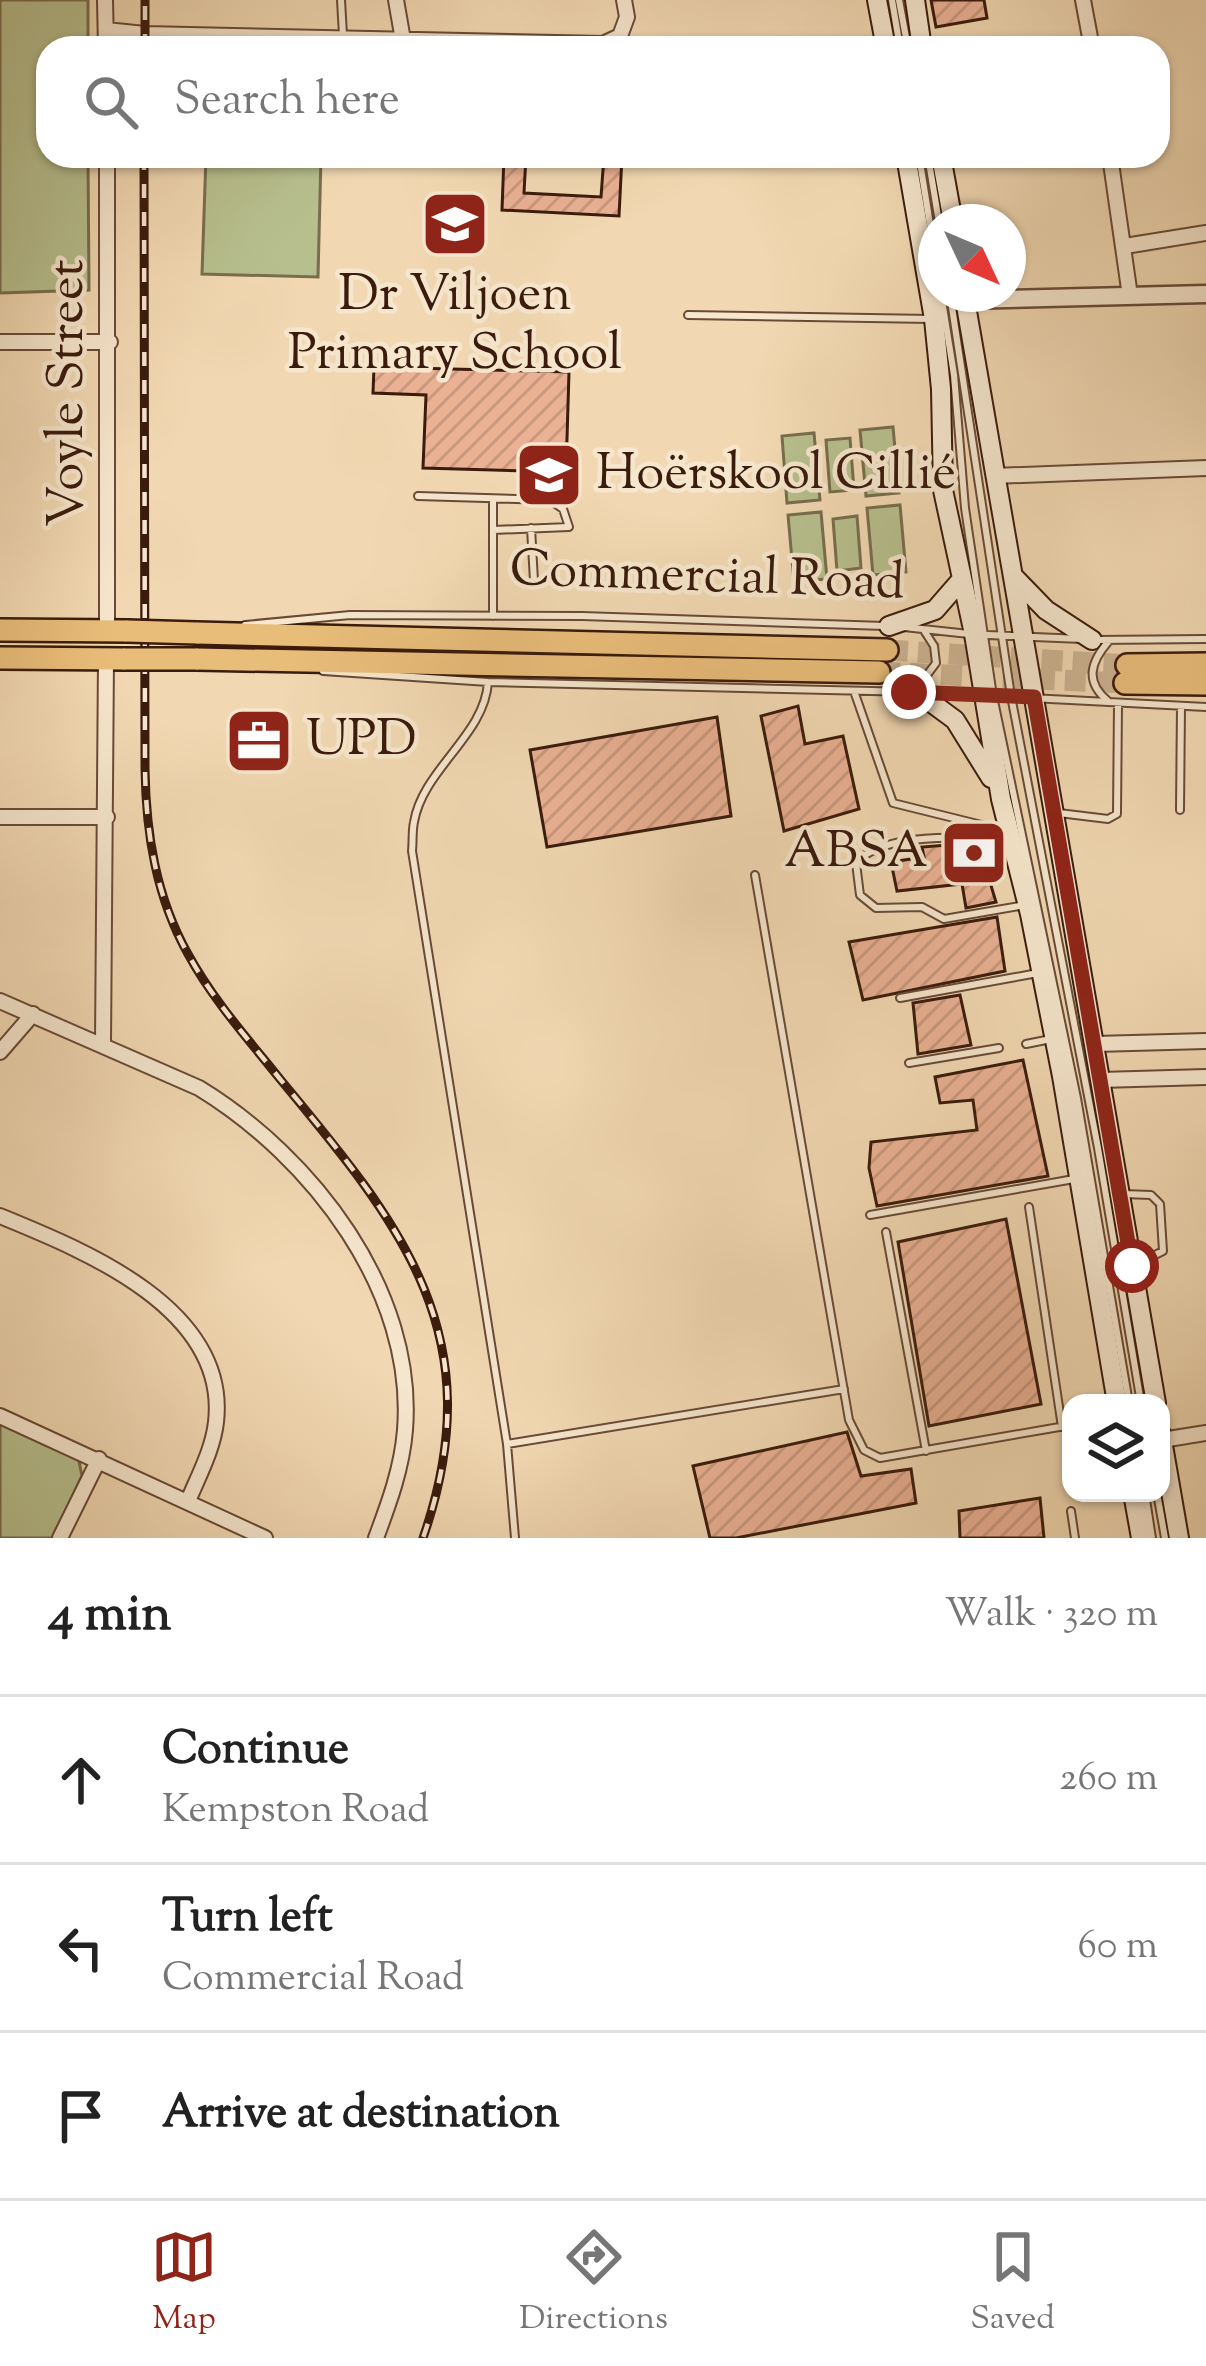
<!DOCTYPE html>
<html lang="en">
<head>
<meta charset="utf-8">
<style>
	:root { --surface:#fff; --page:#f6f6f6; --text:#222; --muted:#767676; --line:#e0e0e0; --accent:#8f2418 }
	body { margin:0; font-family:"Sorts Mill Goudy",serif; background:var(--page); color:var(--text) }
	.controls { position:absolute; right:36px; bottom:36px; display:grid; overflow:hidden; border-radius:24px; box-shadow:0 3px 9px #0004 }
	.controls button { width:108px; height:108px; display:grid; place-items:center; padding:0; border:0; border-bottom:3px solid var(--line); background:var(--surface); color:var(--text); font:60px sans-serif }
	.compass { position:absolute; left:918px; top:204px; width:108px; height:108px; border-radius:50%; background:var(--surface); box-shadow:0 3px 9px #0004; rotate:134deg }
	.stop { position:absolute; width:36px; height:36px; margin:-27px; border:9px solid #8f2418; border-radius:50%; background:#fff }
	.stop.end { background:#8f2418; border-color:#fff; box-shadow:0 3px 12px #0008 }
	.list { margin:0; padding:0; list-style:none }
	h2 { display:flex; justify-content:space-between; align-items:center; height:156px; margin:0; padding:0 48px; font-size:51px }
	h2 small { font-size:39px; font-weight:400; color:var(--muted) }
	.list li { display:grid; grid-template-columns:78px 1fr auto; gap:36px; align-items:center; box-sizing:border-box; height:168px; padding:0 48px; border-top:3px solid var(--line) }
	.list b { display:block; font-size:45px; white-space:nowrap }
	.list p { margin:0; font-size:39px; white-space:nowrap; color:var(--muted) }
	.list em { font-size:39px; font-style:normal; color:var(--muted) }
	.icon { flex:none; width:66px; height:66px; fill:none; stroke:currentColor; stroke-width:2; stroke-linecap:round; stroke-linejoin:round }
	.map { position:relative; flex:none; width:1206px; height:1538px; overflow:hidden }
	.search { position:absolute; background:var(--surface); box-shadow:0 3px 9px #0004; left:36px; right:36px; top:36px; height:132px; display:flex; align-items:center; gap:30px; box-sizing:border-box; padding:0 42px; border-radius:36px; color:var(--muted); font-size:45px }
	.sheet { height:660px; background:var(--surface) }
	nav { display:flex; justify-content:space-around; align-items:center; box-sizing:border-box; height:168px; border-top:3px solid var(--line); background:var(--surface); font-size:33px; color:var(--muted) }
	nav a { display:grid; justify-items:center; gap:6px }
	nav .on { color:var(--accent) }
	.map>svg:first-child { display:block }
	.park { fill:#b7bf8e; stroke:#786d4d; stroke-width:3 }
	.building { fill:url(#building-hatch); stroke:#3a1b0c; stroke-width:3 }
	.lines { fill:none; stroke-linecap:round; stroke-linejoin:round }
	.primary-tunnel { stroke:#ccb291; stroke-width:21; stroke-dasharray:21 10; stroke-linecap:butt }
	.service-casing { stroke:#684a36; stroke-width:10 }
	.minor-casing { stroke:#684a36; stroke-width:18 }
	.tertiary-casing { stroke:#684a36; stroke-width:21 }
	.secondary-casing { stroke:#3a1b0c; stroke-width:22 }
	.primary-casing { stroke:#3a1b0c; stroke-width:26 }
	.service { stroke:#f6e6cd; stroke-width:6 }
	.minor { stroke:#f6e6cd; stroke-width:14 }
	.tertiary { stroke:#f6e6cd; stroke-width:16 }
	.secondary { stroke:#f6e6cd; stroke-width:18 }
	.primary { stroke:#e8bc79; stroke-width:21 }
	.rail-casing { stroke:#3a1b0c; stroke-width:9 }
	.rail { stroke:#f6e6cd; stroke-width:4.5; stroke-dasharray:14; stroke-linecap:butt }
	.primary-bridge-casing { stroke:#3a1b0c; stroke-width:26; stroke-linecap:butt }
	.primary-bridge { stroke:#e8bc79; stroke-width:21 }
	.route { stroke:#8f2418; stroke-width:15 }
	.labels { text-anchor:middle; dominant-baseline:central; stroke-width:9; stroke-linejoin:round; paint-order:stroke }
	.poi-label { font-size:51px; fill:#3a1b0c; stroke:#f6e6cd; text-anchor:start }
	.street-label { font-size:51px; fill:#3a1b0c; stroke:#f6e6cd }
</style>
</head>
<body>
<div class="map">
<svg width="1206" height="1538" viewBox="0 0 1206 1538">
	<defs>
		<pattern id="building-hatch" width="6" height="6" patternUnits="userSpaceOnUse" patternTransform="scale(3)"><rect width="6" height="6" fill="#eab194"/><path d="M-1 1l2-2M0 6l6-6M5 7l2-2" fill="none" stroke="#c9987e"/></pattern>
	</defs>
	<rect width="100%" height="100%" fill="#f1d8b2"/>
	<filter id="stains"><feTurbulence type="fractalNoise" baseFrequency=".00167" numOctaves="4"/><feColorMatrix values="0 0 0 0 .2 0 0 0 0 .09 0 0 0 0 .02 0 0 0 .5 -.17"/></filter>
	<radialGradient id="worn" r=".72"><stop offset=".6" stop-color="#630" stop-opacity="0"/><stop offset="1" stop-color="#630" stop-opacity=".3"/></radialGradient>
	<path class="park" d="M0,0H88V48H48V156H88L89,290L0,293Z
		M206,156H321L318,277L202,274Z
		M893,427L899,493L866,496L860,430Z
		M814,433L820,500L787,503L782,436Z
		M850,438L854,490L830,492L826,440Z
		M900,505L906,572L873,575L867,508Z
		M821,512L827,579L794,582L788,515Z
		M857,516L861,568L837,571L833,519Z
		M0,1423L78,1456L82,1476L53,1538H0Z"/>
	<path class="building" d="M931,0H984L987,18L936,27Z
		M504,156H526L524,193L601,197L604,156H622L619,216L502,210Z
		M374,367L569,372L566,472L423,468L426,395L373,393Z
		M798,706L805,744L843,736L859,809L784,831L761,716Z
		M717,717L731,816L547,847L530,750Z
		M948,845L980,849L996,902L966,908L962,884L897,891L891,862L924,857L922,847Z
		M997,917L1005,971L863,1000L849,942Z
		M960,995L971,1045L918,1054L913,1003Z
		M1023,1060L1048,1176L877,1206L869,1168L871,1142L977,1130L973,1100L940,1103L935,1077Z
		M1006,1219L1041,1404L929,1426L898,1242Z
		M847,1432L861,1476L911,1469L916,1503L736,1538H710L693,1466Z
		M1040,1498L1044,1538H960L959,1511Z"/>
	<g class="lines">
		<path class="primary-tunnel" d="M887,650L1127,665
			M879,672L1125,683"/>
		<g class="service-casing">
			<path id="service" d="M341,0L343,35
				M892,0L900,48
				M899,0L908,48
				M919,156L936,262
				M928,156L939,222
				M941,294L954,375L965,508L993,696L1077,1098L1129,1403
				M950,294L1011,696L1098,1148L1141,1403
				M688,315L931,319
				M418,496L550,500L563,509L569,527L493,530
				M531,528L534,581
				M493,616V499
				M245,625L350,615L582,616L885,626
				M904,627L969,634
				M988,635L1082,639
				M1096,640L1206,639
				M1108,642C1090,663 1085,682 1108,701
				M323,671L488,682L915,692
				M488,682C485,735 423,769 414,822C412,831 413,842 412,851L507,1444L515,1538
				M918,687L936,663L934,646L925,632
				M854,691L893,803L1006,831
				M928,693L981,695
				M994,696L1206,707
				M1180,810L1181,706
				M1059,813L1108,819L1117,814L1118,704
				M1007,838C968,838 883,831 856,863L860,895L876,908L922,907L944,919L1025,905
				M755,875L849,1420L864,1450L880,1458L1071,1425
				M900,998L1038,973
				M1026,1044L1051,1039
				M909,1063L999,1048
				M1123,1194L1151,1195L1160,1204L1163,1251L1137,1264
				M1029,1207L1062,1427
				M870,1215L1074,1179
				M886,1232L926,1451
				M507,1444L844,1389
				M1145,1493L1152,1538
				M1157,1493L1165,1538
				M1071,1511L1075,1538"/>
		</g>
		<g class="minor-casing">
			<path id="minor" d="M105,0L106,48
				M396,0L403,40
				M1083,0L1092,48
				M106,30L145,34L603,44L620,36L627,17L624,0
				M107,156V631
				M1110,156L1130,296
				M1125,246L1206,233
				M0,342H110
				M994,476L1206,468
				M0,817H107
				M0,1001L199,1088C312,1157 416,1291 405,1430C402,1468 389,1503 376,1538
				M103,1043L106,658
				M1095,1044L1206,1041
				M0,1052L33,1014
				M1100,1080L1206,1077
				M0,1216C83,1250 229,1308 216,1422C213,1449 199,1475 188,1501
				M0,1416L265,1538
				M1162,1440L1206,1433
				M60,1538L99,1459"/>
		</g>
		<g class="tertiary-casing">
			<path id="tertiary" d="M965,300L1206,294"/>
		</g>
		<g class="secondary-casing">
			<path id="secondary" d="M877,0L886,48
				M915,0L922,48
				M906,156L934,319L941,389L943,490L974,634L1001,799L1030,914L1062,1076L1117,1403
				M941,156L953,222
				M964,294L1156,1403
				M1014,577L1046,610L1092,640
				M889,626L935,610L962,579
				M917,692L955,720L991,778
				M1161,1434L1179,1538
				M1133,1493L1141,1538"/>
		</g>
		<g class="primary-casing">
			<path id="primary" d="M0,630L127,631
				M197,633L887,650
				M0,658L125,659
				M196,659L879,672
				M1127,665L1206,664
				M1125,683L1206,684"/>
		</g>
		<use href="#service" class="service"/>
		<use href="#minor" class="minor"/>
		<use href="#tertiary" class="tertiary"/>
		<use href="#secondary" class="secondary"/>
		<use href="#primary" class="primary"/>
		<g class="rail-casing">
			<path id="rail" d="M145,48V0
				M144,156L145,769C146,834 156,897 188,954C213,1000 248,1039 280,1079C403,1227 493,1336 423,1538"/>
		</g>
		<use href="#rail" class="rail"/>
		<g class="primary-bridge-casing">
			<path id="primary-bridge" d="M127,631L197,633
				M125,659H196"/>
		</g>
		<use href="#primary-bridge" class="primary-bridge"/>
	</g>
	<g class="lines">
		<path class="route" d="M909,692L1034,697L1132,1266"/>
	</g>
	<defs>
		<g id="school-square" transform="scale(3.45)"><rect x="-9" y="-9" width="18" height="18" rx="4" fill="#8f2418" stroke="#f6e6cd"/><path d="M0-5L7-2L0 1L-7-2ZM-4 1L0 2.5L4 1V4Q0 6-4 4Z" fill="#fff"/></g>
		<g id="office-square" transform="scale(3.45)"><rect x="-9" y="-9" width="18" height="18" rx="4" fill="#8f2418" stroke="#f6e6cd"/><path d="M-6-3h4V-5.5h4V-3h4V5H-6ZM-1-4.5V-3h2v-1.5ZM-6 0V1H6V0Z" fill="#fff"/></g>
		<g id="bank-square" transform="scale(3.45)"><rect x="-9" y="-9" width="18" height="18" rx="4" fill="#8f2418" stroke="#f6e6cd"/><path d="M-6-4H6V4H-6ZM0-2.3a2.3 2.3 0 1 0 0 4.6a2.3 2.3 0 1 0 0-4.6Z" fill="#fff"/></g>
	</defs>
	<g fill-rule="evenodd">
		<use href="#school-square" x="455" y="224"/>
		<use href="#school-square" x="549" y="475"/>
		<use href="#office-square" x="259" y="741"/>
		<use href="#bank-square" x="974" y="853"/>
	</g>
	<g class="labels">
		<g class="poi-label">
			<text x="455" y="296" text-anchor="middle">Dr Viljoen<tspan x="455" dy="59">Primary School</tspan></text>
			<text x="596" y="475">Hoërskool Cillié</text>
			<text x="306" y="741">UPD</text>
			<text x="928" y="853" text-anchor="end">ABSA</text>
		</g>
		<g class="street-label">
			<text transform="translate(69 393) rotate(-90)">Voyle Street</text>
			<text transform="translate(707 578) rotate(2)">Commercial Road</text>
		</g>
	</g>
	<rect width="100%" height="100%" filter="url(#stains)"/>
	<rect width="100%" height="100%" fill="url(#worn)"/>
</svg>
<div class="controls">
<button><svg class="icon" aria-label="layers" viewBox="0 0 24 24"><path d="M12 4l9 5-9 5-9-5zM3 14l9 5 9-5"/></svg></button>
</div>
<svg class="compass" viewBox="-18 -18 36 36"><path d="M0-13l5 13h-10z" fill="#e53935"/><path d="M0 13l5-13h-10z" fill="#767676"/></svg>
<div class="stop" style="left:1132px;top:1266px"></div>
<div class="stop end" style="left:909px;top:692px"></div>
<div class="search"><svg class="icon" aria-label="search" viewBox="0 0 24 24"><circle cx="10" cy="10" r="6"/><path d="M15 15l6 6"/></svg>Search here</div>
</div>
<section class="sheet">
<h2>4 min<small>Walk · 320 m</small></h2>
<ul class="list">
<li><svg class="icon" aria-label="ahead" viewBox="0 0 24 24"><path d="M12 20V5M6 11l6-6 6 6"/></svg><div><b>Continue</b><p>Kempston Road</p></div><em>260 m</em></li>
<li><svg class="icon" aria-label="left" viewBox="0 0 24 24"><path d="M17 20v-9H6M10 6l-5 5 5 5"/></svg><div><b>Turn left</b><p>Commercial Road</p></div><em>60 m</em></li>
<li><svg class="icon" aria-label="arrive" viewBox="0 0 24 24"><path d="M6 21V4h12l-3 4 3 4H6"/></svg><div><b>Arrive at destination</b></div></li>
</ul>
</section>
<nav>
<a class="on"><svg class="icon" aria-label="map" viewBox="0 0 24 24"><path d="M3 6l6-2 6 2 6-2v14l-6 2-6-2-6 2zM9 4v14M15 6v14"/></svg>Map</a>
<a><svg class="icon" aria-label="directions" viewBox="0 0 24 24"><path d="M12 3l9 9-9 9-9-9zM9 14v-3h6M13 9l2 2-2 2"/></svg>Directions</a>
<a><svg class="icon" aria-label="saved" viewBox="0 0 24 24"><path d="M7 4h10v16l-5-4-5 4z"/></svg>Saved</a>
</nav>
</body>
</html>
